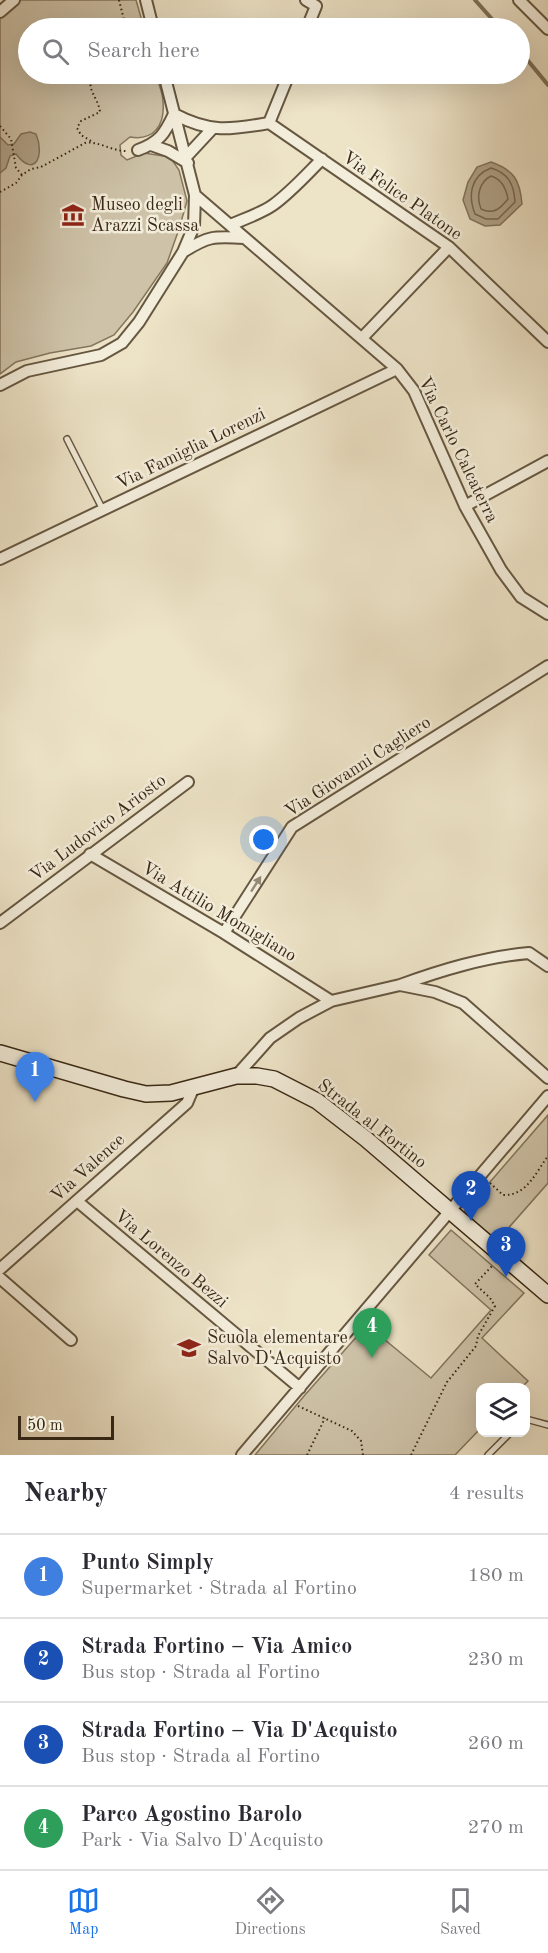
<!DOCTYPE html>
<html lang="en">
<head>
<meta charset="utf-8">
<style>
	:root { --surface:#fff; --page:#f2f2f3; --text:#2b2b33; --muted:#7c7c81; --line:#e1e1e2; --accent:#1a73e8 }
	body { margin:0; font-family:"Old Standard TT",serif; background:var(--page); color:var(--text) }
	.controls { position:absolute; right:18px; bottom:18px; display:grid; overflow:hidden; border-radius:12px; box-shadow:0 6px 24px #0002 }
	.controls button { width:54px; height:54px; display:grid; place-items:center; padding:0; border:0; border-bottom:2px solid var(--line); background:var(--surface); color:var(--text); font:30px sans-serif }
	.scale { position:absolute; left:18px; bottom:15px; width:96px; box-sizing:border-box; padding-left:6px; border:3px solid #392814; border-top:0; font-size:16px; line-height:21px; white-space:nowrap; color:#392814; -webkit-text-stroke:4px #f3eddb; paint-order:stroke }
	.you { position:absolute; left:264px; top:840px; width:21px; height:21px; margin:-15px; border:4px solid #fff; border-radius:50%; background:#1a73e8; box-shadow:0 0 0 9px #1a73e833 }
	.badge { display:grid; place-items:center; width:39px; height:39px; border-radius:50%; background:var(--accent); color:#fff; font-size:20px; font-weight:700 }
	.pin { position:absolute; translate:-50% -50px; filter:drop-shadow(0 2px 3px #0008) }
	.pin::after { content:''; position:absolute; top:32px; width:21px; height:18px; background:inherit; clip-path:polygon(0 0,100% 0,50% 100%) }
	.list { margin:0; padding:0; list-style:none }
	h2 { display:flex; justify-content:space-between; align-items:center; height:78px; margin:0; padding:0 24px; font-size:26px }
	h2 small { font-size:20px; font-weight:400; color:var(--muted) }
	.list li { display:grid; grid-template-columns:39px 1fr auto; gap:18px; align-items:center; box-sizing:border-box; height:84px; padding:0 24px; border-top:2px solid var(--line) }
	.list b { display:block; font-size:22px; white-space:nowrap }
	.list p { margin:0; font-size:20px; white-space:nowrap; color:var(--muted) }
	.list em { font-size:20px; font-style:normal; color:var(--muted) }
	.icon { flex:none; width:33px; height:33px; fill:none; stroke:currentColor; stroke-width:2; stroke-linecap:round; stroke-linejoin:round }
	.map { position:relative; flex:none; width:548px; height:1455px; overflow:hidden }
	.search { position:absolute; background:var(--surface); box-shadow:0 6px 24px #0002; left:18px; right:18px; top:18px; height:66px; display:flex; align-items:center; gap:15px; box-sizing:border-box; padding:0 21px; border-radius:33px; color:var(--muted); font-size:22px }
	.sheet { height:414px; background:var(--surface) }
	nav { display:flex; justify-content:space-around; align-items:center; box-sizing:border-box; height:84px; border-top:2px solid var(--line); background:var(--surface); font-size:16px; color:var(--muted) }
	nav a { display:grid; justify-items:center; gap:3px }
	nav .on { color:var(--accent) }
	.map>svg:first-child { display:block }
	.green { fill:#cec3a9; stroke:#84765e; stroke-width:1.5 }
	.water { fill:#b0a38a; stroke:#80725b; stroke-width:1.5 }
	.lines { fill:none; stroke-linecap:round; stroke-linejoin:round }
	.shore { stroke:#74664f; stroke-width:1.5 }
	.stream { stroke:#80725b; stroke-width:4 }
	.lane-casing { stroke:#665741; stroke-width:8 }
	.street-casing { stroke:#665741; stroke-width:14 }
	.secondary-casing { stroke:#392814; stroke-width:18 }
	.path { stroke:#392814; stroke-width:2; stroke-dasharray:1.5 3; stroke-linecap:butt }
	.lane { stroke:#f3eddb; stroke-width:5 }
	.street { stroke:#f3eddb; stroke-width:10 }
	.secondary { stroke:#f3eddb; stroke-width:15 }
	.oneway { fill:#968a78 }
	.labels { text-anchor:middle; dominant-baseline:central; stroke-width:5; stroke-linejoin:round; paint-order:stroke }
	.street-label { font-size:18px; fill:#392814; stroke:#f3eddb }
	.poi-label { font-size:18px; fill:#392814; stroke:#f3eddb; text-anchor:start }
</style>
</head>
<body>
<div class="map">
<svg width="548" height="1455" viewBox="0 0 548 1455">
	<rect width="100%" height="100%" fill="#ede3c7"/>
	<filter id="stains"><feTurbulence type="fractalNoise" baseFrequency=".00333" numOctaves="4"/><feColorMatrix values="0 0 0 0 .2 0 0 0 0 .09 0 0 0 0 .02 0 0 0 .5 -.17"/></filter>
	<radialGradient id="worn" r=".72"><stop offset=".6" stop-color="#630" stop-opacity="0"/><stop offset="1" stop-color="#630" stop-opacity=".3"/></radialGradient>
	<path class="green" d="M18,0H136L144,28H28V74H156C158,83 163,93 163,102C165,125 154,141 130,137L120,145L121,155L127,160L144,153L170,157L179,170L187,201L179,229L167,263L133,312L114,335L91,346L50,353L16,362L0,374V15Z
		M548,1115V1183L497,1241L464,1212Z
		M451,1230L524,1293L482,1338L528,1381L522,1387L480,1388V1429L455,1455H255L304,1396L367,1325L431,1378L491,1310L429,1255Z"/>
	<path class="water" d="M30,132L36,134C45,155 35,179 16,154L10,156L6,168L0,173V137L8,145L14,144L21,134Z
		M491,162C514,170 520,180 522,204L500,225L485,226L470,219L463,200L468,182L477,167Z"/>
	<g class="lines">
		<path class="shore" d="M491,168C508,173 514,184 515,202L498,219H486L475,214C468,196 470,176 491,168Z
			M491,176C502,179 506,188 508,199C500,209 493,215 481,209C476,197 479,182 491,176Z"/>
		<path class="stream" d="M475,0L500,28
			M520,51L548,85"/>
		<g class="lane-casing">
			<path id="lane" d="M67,439L103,510
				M526,1419L548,1425
				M488,1455L511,1432"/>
		</g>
		<g class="street-casing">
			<path id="street" d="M146,0L153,28
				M306,0L316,6L307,28
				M519,0L548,29
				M0,12L14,0
				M289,74L269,123L449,247L548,342
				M174,114C210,133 229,130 269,123
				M151,145L168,151L188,163
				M138,150C160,142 165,133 174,114
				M186,157L212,129
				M195,195L397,369L414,391L465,506L501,570L521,597L548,614
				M230,225C244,219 260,214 273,205C291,192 306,175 322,159
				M183,252C208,236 214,236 244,238
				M362,338L449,247
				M0,385L27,371L101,355L122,343L139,322L183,252L194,226L195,195L164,74
				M465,506L548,461
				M0,559L397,369
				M90,854L224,933L331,1001
				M0,923L188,782
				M224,933L292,827L548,666
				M400,985C442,970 484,957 529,953L548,966
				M236,1076L270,1038L299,1018L331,1001L400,985L435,992L463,1003L548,1078
				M77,1201L300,1388
				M0,1269L187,1103L193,1089
				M0,1278L71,1340
				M242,1455L548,1096"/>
		</g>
		<g class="secondary-casing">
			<path id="secondary" d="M0,1053L124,1089L146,1094L171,1093L236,1076H257L274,1079L317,1101L366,1139L548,1295"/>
		</g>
		<path class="path" d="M119,0L126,28
			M0,126L11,139L16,168L22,175
			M91,141L81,135L77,128L81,121L100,112C98,96 85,90 93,74
			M0,192L16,183L22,175L31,169L41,167L85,143C97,140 113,152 128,151
			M490,1183L503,1195C527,1196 536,1172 548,1156
			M298,1406L352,1431L361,1441L363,1455
			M307,1455L325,1418
			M411,1455L447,1382L476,1346L478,1336L495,1306L490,1298L475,1284L493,1265"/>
		<use href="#lane" class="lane"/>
		<use href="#street" class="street"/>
		<use href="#secondary" class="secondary"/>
	</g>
	<defs><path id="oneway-solid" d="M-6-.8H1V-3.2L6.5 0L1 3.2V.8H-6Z" transform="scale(1.5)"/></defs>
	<use class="oneway" href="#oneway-solid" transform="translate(256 884) rotate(-57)"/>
	<defs>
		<g id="museum-bare" transform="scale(1.8)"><path d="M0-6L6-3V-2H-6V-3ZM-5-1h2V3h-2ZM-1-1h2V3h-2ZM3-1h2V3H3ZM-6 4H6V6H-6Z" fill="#8f2418" stroke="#f3eddb" stroke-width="2.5" paint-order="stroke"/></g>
		<g id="school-bare" transform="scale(1.8)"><path d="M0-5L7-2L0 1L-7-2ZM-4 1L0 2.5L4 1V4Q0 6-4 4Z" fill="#8f2418" stroke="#f3eddb" stroke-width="2.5" paint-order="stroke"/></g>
	</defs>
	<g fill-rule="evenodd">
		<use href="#museum-bare" x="73" y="215"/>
		<use href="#school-bare" x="189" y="1348"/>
	</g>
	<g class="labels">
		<g class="street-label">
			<text transform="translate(402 196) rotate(35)">Via Felice Platone</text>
			<text transform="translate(191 449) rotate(-26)">Via Famiglia Lorenzi</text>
			<text transform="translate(458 450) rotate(64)">Via Carlo Calcaterra</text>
			<text transform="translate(358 767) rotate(-33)">Via Giovanni Cagliero</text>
			<text transform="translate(98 828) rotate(-37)">Via Ludovico Ariosto</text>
			<text transform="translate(219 912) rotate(31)">Via Attilio Momigliano</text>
			<text transform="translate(372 1124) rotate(38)">Strada al Fortino</text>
			<text transform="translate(88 1168) rotate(-42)">Via Valence</text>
			<text transform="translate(171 1259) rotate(40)">Via Lorenzo Bezzi</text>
		</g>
		<g class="poi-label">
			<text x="91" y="205">Museo degli<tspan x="91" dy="21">Arazzi Scassa</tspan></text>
			<text x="207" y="1338">Scuola elementare<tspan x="207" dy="21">Salvo D'Acquisto</tspan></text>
		</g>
	</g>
	<rect width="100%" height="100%" filter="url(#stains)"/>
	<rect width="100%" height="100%" fill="url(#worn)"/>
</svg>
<div class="controls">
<button><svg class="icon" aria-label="layers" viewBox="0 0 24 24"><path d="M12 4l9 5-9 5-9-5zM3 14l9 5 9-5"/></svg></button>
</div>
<div class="scale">50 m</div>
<div class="you"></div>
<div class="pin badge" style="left:35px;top:1102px;background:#3f7fe0">1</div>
<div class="pin badge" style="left:471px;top:1221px;background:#1a4fb4">2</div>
<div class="pin badge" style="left:506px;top:1277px;background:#1a4fb4">3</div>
<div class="pin badge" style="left:372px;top:1358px;background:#2e9e5b">4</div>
<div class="search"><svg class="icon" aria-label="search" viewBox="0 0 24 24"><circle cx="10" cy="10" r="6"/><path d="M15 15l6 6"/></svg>Search here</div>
</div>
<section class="sheet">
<h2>Nearby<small>4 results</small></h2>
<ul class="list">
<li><span class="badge" style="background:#3f7fe0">1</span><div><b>Punto Simply</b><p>Supermarket · Strada al Fortino</p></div><em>180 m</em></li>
<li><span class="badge" style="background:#1a4fb4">2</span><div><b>Strada Fortino – Via Amico</b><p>Bus stop · Strada al Fortino</p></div><em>230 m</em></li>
<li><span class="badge" style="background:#1a4fb4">3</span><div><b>Strada Fortino – Via D'Acquisto</b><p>Bus stop · Strada al Fortino</p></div><em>260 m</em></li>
<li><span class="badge" style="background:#2e9e5b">4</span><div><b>Parco Agostino Barolo</b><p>Park · Via Salvo D'Acquisto</p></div><em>270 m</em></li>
</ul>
</section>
<nav>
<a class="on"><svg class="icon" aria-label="map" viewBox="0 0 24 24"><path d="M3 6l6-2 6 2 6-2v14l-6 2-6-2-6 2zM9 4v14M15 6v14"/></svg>Map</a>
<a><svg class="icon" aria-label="directions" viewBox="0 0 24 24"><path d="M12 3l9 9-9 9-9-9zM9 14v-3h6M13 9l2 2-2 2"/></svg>Directions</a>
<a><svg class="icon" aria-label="saved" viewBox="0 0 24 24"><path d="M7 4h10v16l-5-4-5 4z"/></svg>Saved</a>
</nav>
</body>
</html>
